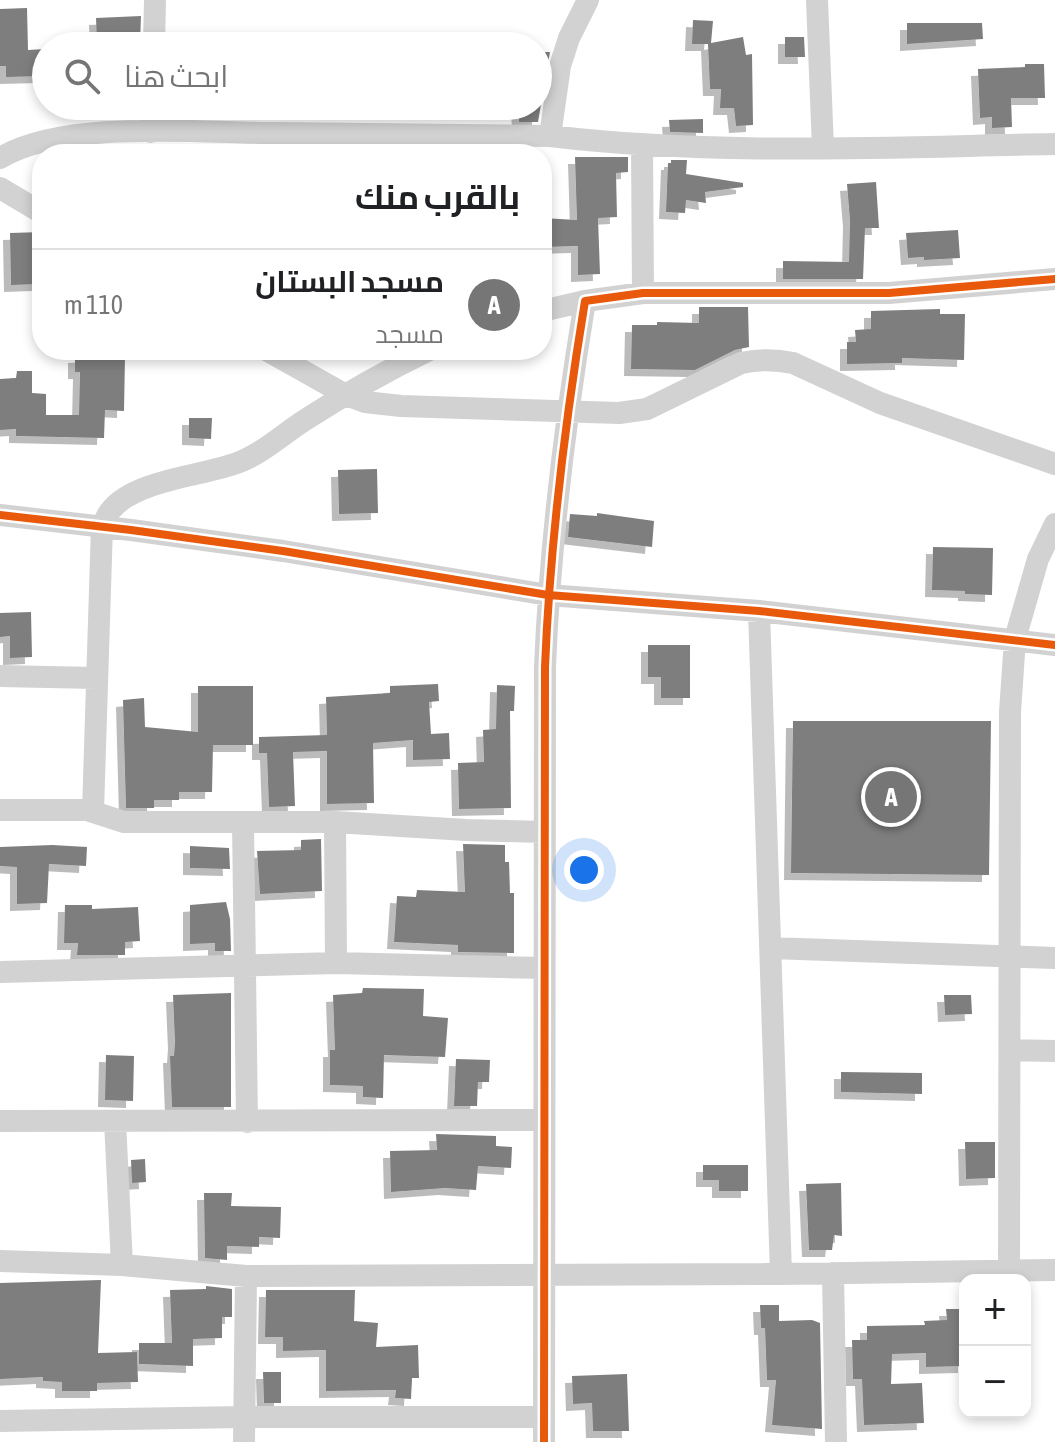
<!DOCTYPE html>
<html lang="ar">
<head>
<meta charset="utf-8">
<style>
	:root { --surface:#fff; --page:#f6f6f6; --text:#202124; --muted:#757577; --line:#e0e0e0; --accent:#767676 }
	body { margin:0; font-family:"Asap Condensed",Cairo,sans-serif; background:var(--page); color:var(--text); direction:rtl }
	.controls { position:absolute; right:24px; bottom:24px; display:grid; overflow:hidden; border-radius:16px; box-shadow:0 4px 12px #0003 }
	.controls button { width:72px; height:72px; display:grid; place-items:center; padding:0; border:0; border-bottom:2px solid var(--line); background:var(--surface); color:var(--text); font:40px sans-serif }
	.you { position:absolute; left:584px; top:870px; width:28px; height:28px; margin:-20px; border:6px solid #fff; border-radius:50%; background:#1a73e8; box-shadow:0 0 0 12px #1a73e833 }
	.badge { display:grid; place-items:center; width:52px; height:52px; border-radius:50%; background:var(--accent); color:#fff; font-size:26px; font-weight:700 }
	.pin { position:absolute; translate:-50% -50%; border:4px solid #fff; box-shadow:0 2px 8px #0006 }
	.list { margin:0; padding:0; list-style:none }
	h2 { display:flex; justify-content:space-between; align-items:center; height:104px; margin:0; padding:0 32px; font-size:34px }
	h2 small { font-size:26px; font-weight:400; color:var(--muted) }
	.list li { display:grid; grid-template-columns:52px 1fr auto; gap:24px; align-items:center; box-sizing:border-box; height:112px; padding:0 32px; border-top:2px solid var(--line) }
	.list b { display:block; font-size:30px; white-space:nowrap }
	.list p { margin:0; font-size:26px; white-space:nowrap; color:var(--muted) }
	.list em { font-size:26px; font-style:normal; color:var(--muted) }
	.icon { flex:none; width:44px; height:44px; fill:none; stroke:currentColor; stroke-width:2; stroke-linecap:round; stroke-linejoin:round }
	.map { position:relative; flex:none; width:1055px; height:1442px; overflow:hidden; direction:ltr }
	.search { position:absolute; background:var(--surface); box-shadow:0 4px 12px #0003; left:32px; top:32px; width:520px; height:88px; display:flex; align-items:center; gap:20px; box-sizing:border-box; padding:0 28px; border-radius:44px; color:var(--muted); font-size:30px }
	.panel { position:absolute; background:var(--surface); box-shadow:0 4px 12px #0003; left:32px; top:144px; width:520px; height:216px; border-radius:32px; direction:rtl }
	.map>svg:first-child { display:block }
	.building { fill:#7e7e7e; filter:url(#shadow) }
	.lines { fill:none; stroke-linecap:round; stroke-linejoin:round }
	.street { stroke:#d2d2d2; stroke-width:22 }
	.cycleway-casing { stroke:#fff; stroke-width:13 }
	.cycleway { stroke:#e8590c; stroke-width:8 }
</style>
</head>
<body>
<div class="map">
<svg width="1055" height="1442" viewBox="0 0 1055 1442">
	<defs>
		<filter id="shadow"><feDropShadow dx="-7" dy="7" stdDeviation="0" flood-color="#0004"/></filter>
	</defs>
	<rect width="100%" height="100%" fill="#fff"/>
	<path class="building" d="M27,8L28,50L45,49L46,76L6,77V66H0V9Z
		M141,16L140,43L97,44L96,18Z
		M693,20L713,21L711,43L743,37L746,55L752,54L753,125L736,126L734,108H720L721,89H710L708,44H692Z
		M907,23H982L983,39L907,44Z
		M785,37H804L805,57H785Z
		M538,52H550L538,122H519L518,106H538Z
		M1025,64H1044L1045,98H1011L1012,127L992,128V117L980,118L978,69L1025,67Z
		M703,119V133L670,132L669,120Z
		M575,157H628V172L616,173L617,217L598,218L600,274L578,275V246L542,247V218L577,220Z
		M671,160H687L686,174L743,183V187L705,192L706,203L686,200L685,213L666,212L668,163H671Z
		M876,182L879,228H865L863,279H783V261L849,262L850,220L847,184Z
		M958,230L960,258L924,260V257L908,258L906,233Z
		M42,232L39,284L11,285L10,233Z
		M699,307H748L749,347L735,350L695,370L631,369L632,325H657V322L699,323Z
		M940,309V314H965L964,360L902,358V363L847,364V342H856L855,330L871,329V311Z
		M99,355V360L125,357L124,411L105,410L104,438L16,436V429L0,430V379L16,378L17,371H32V393L46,394V415H79L80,372H75V356Z
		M189,418H212L211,439L189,438Z
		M377,469L378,513L339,514L338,470Z
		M597,513L654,521L652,547L568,537L570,514L597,516Z
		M933,547L993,548L992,595L965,594V591L932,590Z
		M31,612L32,657L10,658V636L0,637V613Z
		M648,645H690V698H661V677H648Z
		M438,684L439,701L429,702L431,734L449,733L450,759L413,760V740L373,743L374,803L327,804V751L293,752L295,806L269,807L267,753H259V737L327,735L326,697L390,693V686Z
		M497,685L515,686L514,711H510L511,808L459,809L458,763L484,762L483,730L496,729Z
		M198,686H253V745H213L212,792H179V800H154V808H126L123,700L144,698L145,727L198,732Z
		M793,721H991L989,875L791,873Z
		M321,839L322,891L260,894L257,851L301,850V840Z
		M463,844L505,845V862H509L510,893H514V953L458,952V945L394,942L397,896L416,897L417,890L465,892Z
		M52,845L87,847L86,866L49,864L47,903L17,904V867L0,866V847Z
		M190,846L229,848L230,869L190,868Z
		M226,902L230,919L231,951H215V943L190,944V905Z
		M65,905H92V909L138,907L140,941L125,942V955H77L78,943H64Z
		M363,988L424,989L423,1016L448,1018L445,1057L384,1055L383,1098L363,1097V1086L330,1085V1050H335L333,995L362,993Z
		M231,993V1107H172L170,1056H174L175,1042L173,995Z
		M944,995H971L972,1014L945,1015Z
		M106,1055L134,1056L133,1101L105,1100Z
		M456,1059L490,1060L489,1082H478L477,1106H454Z
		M841,1072L922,1073V1094L841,1092Z
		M436,1134L496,1136V1146L512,1147L511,1168L478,1166L476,1190L445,1188L391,1192L390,1151L437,1150Z
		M965,1142H995V1178L966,1179Z
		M145,1159L146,1182L132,1183L131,1160Z
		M703,1165H748V1191H719V1180H703Z
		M841,1183L842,1236L834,1235L832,1250H809L806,1184Z
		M204,1193H232L231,1206L281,1207L280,1238L259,1237V1247L227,1246V1260L205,1258Z
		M101,1280L98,1353L137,1352L138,1382L97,1383V1391H62V1382L43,1381V1377L0,1379V1283Z
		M206,1286L232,1289V1317H222V1338L193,1339V1366L139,1364V1343H172L170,1290L206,1289Z
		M266,1290H355L354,1321L378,1323L376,1347L418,1345L419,1378H412L411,1399L395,1398L396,1390L326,1391V1350L283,1351V1337H265Z
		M760,1305H779V1321L812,1320L820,1323L822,1429L772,1425L776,1380H767L765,1328H761Z
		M946,1309H965V1366L926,1367V1353L892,1354L891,1384L922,1383L924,1423L864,1425L862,1379H853L852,1340H867V1326L925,1325L924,1321L947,1320Z
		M263,1372H281V1403H264Z
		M627,1374L629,1431H593L592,1403L573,1404L572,1376Z"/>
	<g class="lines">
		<path class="street" d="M817,0L823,148
			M154,46L155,0
			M151,132L152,106
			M550,136C717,156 887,147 1055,144
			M642,144L643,293
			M0,158C66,119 200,133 276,133C368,134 459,135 550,136L560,66L569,38L588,0
			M0,188L42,213
			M542,311L585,301
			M266,350L346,395L365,402L401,406L619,413L647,409L741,363C759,359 774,359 793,363L880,403L1055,464
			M0,515L131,530L283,551L548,595L759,611L1055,645
			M759,611L781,1274
			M0,676L96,678
			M0,810H87L124,822H335L466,830L544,832
			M93,811L102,526C105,521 107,514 111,510C135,480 202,476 237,463C262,454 283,434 305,420C345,394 386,371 429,350
			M335,822L336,963
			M243,823L247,1122
			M771,948L1055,958
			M0,972L336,963L544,968
			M1010,1050L1055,1051
			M0,1121L544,1120
			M115,1121L122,1265
			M0,1261L122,1265L246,1276L781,1274L1055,1270
			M1009,1270L1010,712L1015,639L1038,559L1055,524
			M833,1273L836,1442
			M0,1421L243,1417H544
			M244,1442L246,1276
			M544,1442L545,667C550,544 565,422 585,301L643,293H889L1055,279"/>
		<g class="cycleway-casing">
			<path id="cycleway" d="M0,515L131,530L283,551L548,595L759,611L1055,645
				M544,1442L545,667C550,544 565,422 585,301L643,293H889L1055,279"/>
		</g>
		<use href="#cycleway" class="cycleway"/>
	</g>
</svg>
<div class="controls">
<button>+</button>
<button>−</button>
</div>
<div class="you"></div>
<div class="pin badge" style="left:891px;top:797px">A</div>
<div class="search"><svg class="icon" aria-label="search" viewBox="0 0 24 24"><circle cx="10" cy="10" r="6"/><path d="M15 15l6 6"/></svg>ابحث هنا</div>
<section class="panel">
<h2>بالقرب منك<small></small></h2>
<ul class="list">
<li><span class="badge">A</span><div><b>مسجد البستان</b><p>مسجد</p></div><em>110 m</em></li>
</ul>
</section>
</div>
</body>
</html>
